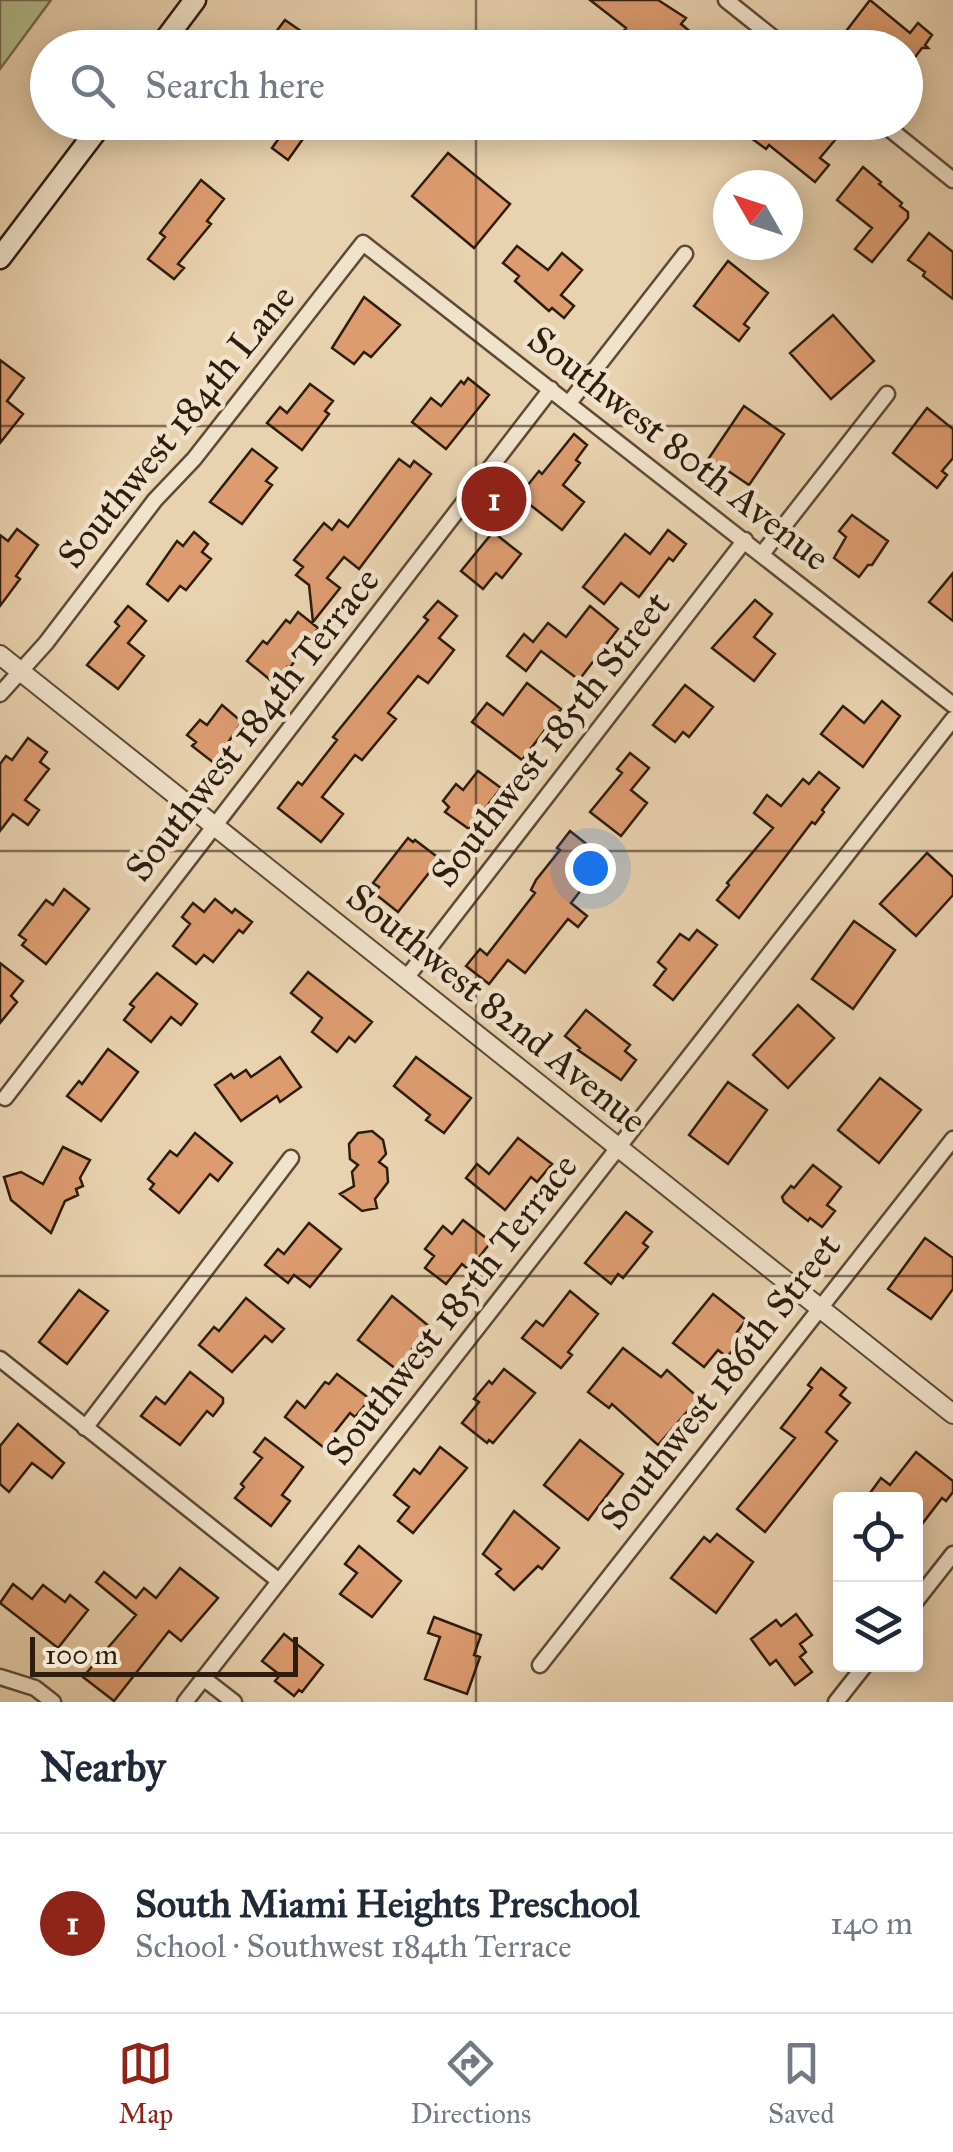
<!DOCTYPE html>
<html lang="en">
<head>
<meta charset="utf-8">
<style>
	:root { --surface:#fff; --page:#f6f6f7; --text:#1f2937; --muted:#747a83; --line:#e0e1e3; --accent:#8f2418 }
	body { margin:0; font-family:"IM FELL Great Primer",serif; background:var(--page); color:var(--text) }
	.controls { position:absolute; right:30px; bottom:30px; display:grid; overflow:hidden; border-radius:10px; box-shadow:0 5px 25px #0003 }
	.controls button { width:90px; height:90px; display:grid; place-items:center; padding:0; border:0; border-bottom:2px solid var(--line); background:var(--surface); color:var(--text); font:50px sans-serif }
	.compass { position:absolute; left:713px; top:170px; width:90px; height:90px; border-radius:50%; background:var(--surface); box-shadow:0 5px 25px #0003; rotate:309deg }
	.scale { position:absolute; left:30px; bottom:25px; width:268px; box-sizing:border-box; padding-left:10px; border:5px solid #2e1c0d; border-top:0; font-size:28px; line-height:35px; white-space:nowrap; color:#2e1c0d; -webkit-text-stroke:8px #f1e2cb; paint-order:stroke }
	.you { position:absolute; left:590px; top:868px; width:35px; height:35px; margin:-25px; border:8px solid #fff; border-radius:50%; background:#1a73e8; box-shadow:0 0 0 15px #1a73e833 }
	.badge { display:grid; place-items:center; width:65px; height:65px; border-radius:50%; background:var(--accent); color:#fff; font-size:32px; font-weight:700 }
	.pin { position:absolute; translate:-50% -50%; border:5px solid #fff; box-shadow:0 2px 10px #0006 }
	.list { margin:0; padding:0; list-style:none }
	h2 { display:flex; justify-content:space-between; align-items:center; height:130px; margin:0; padding:0 40px; font-size:42px }
	h2 small { font-size:32px; font-weight:400; color:var(--muted) }
	.list li { display:grid; grid-template-columns:65px 1fr auto; gap:30px; align-items:center; box-sizing:border-box; height:180px; padding:0 40px; border-top:2px solid var(--line) }
	.list b { display:block; font-size:38px; white-space:nowrap }
	.list p { margin:0; font-size:32px; white-space:nowrap; color:var(--muted) }
	.list em { font-size:32px; font-style:normal; color:var(--muted) }
	.icon { flex:none; width:55px; height:55px; fill:none; stroke:currentColor; stroke-width:2; stroke-linecap:round; stroke-linejoin:round }
	.map { position:relative; flex:none; width:953px; height:1702px; overflow:hidden }
	.search { position:absolute; background:var(--surface); box-shadow:0 5px 25px #0003; left:30px; right:30px; top:30px; height:110px; display:flex; align-items:center; gap:25px; box-sizing:border-box; padding:0 35px; border-radius:55px; color:var(--muted); font-size:38px }
	.sheet { height:310px; background:var(--surface) }
	nav { display:flex; justify-content:space-around; align-items:center; box-sizing:border-box; height:140px; border-top:2px solid var(--line); background:var(--surface); font-size:28px; color:var(--muted) }
	nav a { display:grid; justify-items:center; gap:5px }
	nav .on { color:var(--accent) }
	.map>svg:first-child { display:block }
	.green { fill:#b3bd8d; stroke:#706c4d; stroke-width:2.5 }
	.building { fill:#dc9c70; stroke:#2e1c0d; stroke-width:2.5 }
	.lines { fill:none; stroke-linecap:round; stroke-linejoin:round }
	.minor-casing { stroke:#5d4a36; stroke-width:19 }
	.tertiary-casing { stroke:#5d4a36; stroke-width:22 }
	.secondary-casing { stroke:#2e1c0d; stroke-width:25 }
	.minor { stroke:#f1e2cb; stroke-width:14 }
	.tertiary { stroke:#f1e2cb; stroke-width:18 }
	.secondary { stroke:#f1e2cb; stroke-width:20 }
	.grid { fill:none; stroke:#2e1c0d; stroke-width:2.5; stroke-opacity:0.55 }
	.labels { text-anchor:middle; dominant-baseline:central; stroke-width:9; stroke-linejoin:round; paint-order:stroke }
	.street-label { font-size:38px; fill:#2e1c0d; stroke:#f1e2cb }
</style>
</head>
<body>
<div class="map">
<svg width="953" height="1702" viewBox="0 0 953 1702">
	<rect width="100%" height="100%" fill="#e9d2af"/>
	<filter id="stains"><feTurbulence type="fractalNoise" baseFrequency=".002" numOctaves="4"/><feColorMatrix values="0 0 0 0 .2 0 0 0 0 .09 0 0 0 0 .02 0 0 0 .5 -.17"/></filter>
	<radialGradient id="worn" r=".72"><stop offset=".6" stop-color="#630" stop-opacity="0"/><stop offset="1" stop-color="#630" stop-opacity=".3"/></radialGradient>
	<path class="green" d="M0,0H51L0,69Z"/>
	<path class="building" d="M590,0H658L686,18L681,24L710,48H644L623,32L626,28Z
		M870,0L910,33L918,23L932,35L925,45L928,48H922L906,69V48H850L840,39Z
		M285,20L311,38L304,48H271L280,37L275,33Z
		M764,122H813L835,140L820,158L829,165L815,182L769,145L766,149L751,138Z
		M289,124L305,136L288,160L272,148Z
		M448,153L510,204L474,248L412,196Z
		M863,167L881,182L879,184L902,203L900,206L908,212V218L872,262L855,249L872,228L837,200Z
		M201,180L224,199L207,221L211,224L178,264L184,268L174,279L148,259L165,237L160,233Z
		M929,233L953,252V299L923,276L925,272L908,260Z
		M517,246L548,270L562,253L582,270L561,295L574,306L564,318L552,308L549,311L515,281L519,276L503,263Z
		M728,261L768,293L744,324L749,328L739,341L694,306Z
		M364,297L400,325L371,357L364,352L354,364L332,348Z
		M833,315L874,361L831,399L790,353Z
		M0,360L24,378L7,401L23,414L0,443Z
		M468,378L489,395L446,449L412,422L431,398L441,406L461,381L464,384Z
		M310,384L333,401L325,411L329,414L302,450L267,423L280,407L287,413Z
		M744,406L784,434L749,485L709,458Z
		M927,408L953,429V458L942,471L947,475L937,488L893,453Z
		M574,434L587,445L576,460L580,463L563,485L584,502L562,530L519,496L539,471L542,474Z
		M252,449L277,468L266,481L272,485L242,524L210,502Z
		M399,459L410,467L414,461L431,474L359,569L344,557L327,578L340,588L313,622L309,585L296,575L303,567L294,560L324,523L332,530L339,520L348,527Z
		M852,515L888,541L872,565H868L859,577L834,558L846,537L839,531Z
		M17,529L38,545L16,576L20,579L0,606V535L8,541Z
		M668,530L686,544L673,561L669,558L639,597L621,583L604,604L583,587L625,534L650,554Z
		M194,532L208,544L202,552L211,559L186,590L180,586L168,601L147,584L177,541L183,546Z
		M493,532L521,554L502,578L496,573L483,589L461,571Z
		M953,573V621L929,602Z
		M755,600L772,614L754,637L775,654L754,681L712,648Z
		M438,601L457,616L439,638L454,650L428,683L418,676L388,713L396,719L362,760L355,755L322,797L343,814L321,842L278,808L298,782L302,785L337,740L333,737L428,620L424,617Z
		M128,606L146,621L128,643L144,656L118,689L87,665L119,626L115,622Z
		M590,606L618,629L579,680L541,651L526,671L507,656L524,634L533,642L548,623L566,637Z
		M298,612L318,628L289,669L287,667L274,683L247,661L263,641L267,644L286,620L290,623Z
		M527,683L561,709L522,760L472,722L487,703L503,715Z
		M685,685L713,707L689,737L683,732L675,742L653,725Z
		M882,701L900,716L863,767L821,734L843,706L864,723Z
		M222,705L242,722L214,763L192,746L196,742L187,735L200,720L207,725Z
		M28,738L47,752L40,762L49,769L25,800L39,810L28,825L13,814L0,831V764L6,756L12,760Z
		M630,753L649,768L631,790L647,803L621,836L590,812L622,773L617,769Z
		M478,771L501,788L469,829L445,812L449,807L443,801L456,784L463,790Z
		M819,772L839,788L822,810L824,812L815,824L812,822L739,918L717,900L729,885L727,883L773,828L754,813L767,795L781,806L803,779L809,784Z
		M570,831L589,846L572,869L588,881L571,903L587,916L578,927L568,919L525,973L508,960L489,984L466,966L480,949L487,955L535,893L531,890L536,880L560,850L557,848Z
		M408,838L413,842L415,840L440,859L398,912L374,893L379,887L373,883Z
		M927,853L953,877V895L916,936L880,904Z
		M64,889L89,909L46,964L22,945L26,940L19,935L46,900L53,905Z
		M215,899L232,913L235,909L252,922L243,933L239,930L213,962L204,955L196,964L173,946L190,924L182,917L193,903L204,912Z
		M854,921L895,950L853,1009L812,979Z
		M697,930L717,945L673,1000L654,985L666,969L658,962L680,934L689,940Z
		M0,963L23,981L11,996L17,1002L0,1023Z
		M308,972L372,1022L355,1042L349,1037L337,1052L312,1032L322,1018L291,993Z
		M157,973L197,1004L181,1025L171,1017L151,1042L124,1020L134,1007L130,1004Z
		M798,1005L834,1038L788,1088L753,1055Z
		M586,1010L630,1045L625,1051L636,1060L621,1080L578,1050L580,1048L565,1036Z
		M108,1049L138,1072L101,1121L67,1096L79,1081L82,1084Z
		M280,1057L301,1087L280,1102L277,1096L241,1121L215,1085L231,1074L234,1078L246,1070L251,1077Z
		M416,1057L471,1098L444,1133L426,1120L430,1115L394,1086Z
		M880,1078L921,1110L879,1163L838,1130Z
		M728,1082L767,1110L728,1164L689,1135Z
		M372,1131L383,1140L386,1154L379,1162L387,1168L388,1182L375,1199L377,1208L362,1211L340,1194L354,1186L352,1172L358,1165L350,1159L349,1144L358,1133Z
		M195,1133L232,1163L218,1181L210,1174L179,1213L150,1189L154,1184L148,1179L170,1151L177,1156Z
		M518,1138L552,1164L537,1182L531,1177L505,1210L466,1178L477,1164L489,1174Z
		M63,1147L90,1160L80,1178L83,1186L76,1189L78,1195L65,1201L51,1233L11,1200L4,1177L21,1172L43,1184Z
		M813,1165L841,1187L827,1205L835,1211L822,1227L810,1218L808,1221L784,1202L782,1197L791,1186L794,1188Z
		M626,1212L652,1232L643,1243L648,1247L623,1278L618,1274L611,1284L585,1263Z
		M463,1220L491,1242L469,1270L462,1264L446,1284L425,1268L434,1256L425,1249L443,1226L452,1234Z
		M309,1223L341,1249L310,1287L294,1275L288,1283L265,1265L278,1249L284,1254Z
		M925,1238L953,1258V1289L931,1319L888,1289Z
		M79,1290L108,1311L67,1364L39,1342Z
		M570,1291L598,1314L568,1352L572,1355L561,1368L522,1338L536,1321L543,1326Z
		M713,1294L746,1320L737,1332L743,1337L727,1357L718,1350L704,1367L673,1343Z
		M392,1296L430,1327L396,1369L358,1340Z
		M246,1298L284,1329L272,1342L265,1336L232,1372L199,1345L214,1327L219,1331Z
		M623,1348L661,1377L667,1370L699,1398L658,1445L612,1404L609,1408L588,1392Z
		M821,1368L846,1388L840,1395L850,1403L826,1432L837,1441L765,1532L737,1509L795,1438L781,1428L812,1388L808,1385Z
		M504,1369L535,1393L493,1443L489,1440L487,1443L462,1423L479,1402L474,1399L489,1381L492,1384Z
		M190,1372L223,1398V1403L213,1416L207,1411L180,1445L141,1416L156,1397L165,1404Z
		M337,1374L370,1399L355,1417L350,1413L323,1447L285,1417L297,1401L305,1408L325,1382L329,1384Z
		M18,1424L64,1463L52,1478L32,1463L9,1492L0,1484V1446Z
		M265,1438L303,1467L282,1495L290,1501L271,1526L235,1498L244,1487L241,1484L262,1458L254,1452Z
		M580,1440L623,1474L588,1520L544,1485Z
		M440,1447L467,1468L413,1533L398,1521L409,1507L394,1495L414,1469L420,1474Z
		M916,1452L953,1481V1492L946,1501L942,1498L916,1532V1500H879L870,1493L881,1478L890,1485Z
		M514,1511L559,1548L542,1569L538,1566L514,1590L496,1574L501,1569L483,1554Z
		M717,1534L753,1562L716,1613L671,1578L704,1537L710,1542Z
		M359,1546L401,1581L372,1617L340,1594L357,1573L345,1564Z
		M180,1568L218,1598L181,1641L169,1631L114,1701L83,1677L136,1615L96,1582L104,1572L136,1598L144,1588L156,1598Z
		M13,1584L32,1599L43,1585L65,1602L70,1595L88,1610L58,1648L0,1603Z
		M796,1614L812,1635L800,1644L806,1652L800,1657L812,1672L795,1685L776,1660L770,1665L751,1639L776,1620L781,1626Z
		M434,1617L481,1635L474,1655L480,1657L467,1694L425,1679L440,1637L428,1633Z
		M284,1634L323,1665L302,1692L299,1690L294,1696L275,1681L280,1675L262,1661Z"/>
	<g class="lines">
		<g class="minor-casing">
			<path id="minor" d="M726,0L786,48
				M881,122L953,180
				M569,403L685,254
				M762,554L887,394
				M0,694L46,643L155,500L194,459L363,243L953,705
				M407,977L745,540
				M5,1098L551,389
				M0,1359L279,1581
				M85,1428L291,1158
				M916,1601L953,1554
				M540,1665L953,1139
				M0,1677L35,1688L53,1702
				M203,1678L234,1702
				M185,1702L953,719
				M836,1702L866,1664"/>
		</g>
		<g class="tertiary-casing">
			<path id="tertiary" d="M0,655L953,1414"/>
		</g>
		<g class="secondary-casing">
			<path id="secondary" d="M159,48L195,0
				M0,258L103,122"/>
		</g>
		<use href="#minor" class="minor"/>
		<use href="#tertiary" class="tertiary"/>
		<use href="#secondary" class="secondary"/>
	</g>
	<path class="grid" d="M476,0V48M476,122V1702M0,426H953M0,851H953M0,1276H953"/>
	<g class="labels">
		<g class="street-label">
			<text transform="translate(176 426) rotate(-51)">Southwest 184th Lane</text>
			<text transform="translate(679 448) rotate(38)">Southwest 80th Avenue</text>
			<text transform="translate(252 724) rotate(-52)">Southwest 184th Terrace</text>
			<text transform="translate(550 739) rotate(-52)">Southwest 185th Street</text>
			<text transform="translate(497 1008) rotate(39)">Southwest 82nd Avenue</text>
			<text transform="translate(451 1309) rotate(-52)">Southwest 185th Terrace</text>
			<text transform="translate(720 1381) rotate(-52)">Southwest 186th Street</text>
		</g>
	</g>
	<rect width="100%" height="100%" filter="url(#stains)"/>
	<rect width="100%" height="100%" fill="url(#worn)"/>
</svg>
<div class="controls">
<button><svg class="icon" aria-label="locate" viewBox="0 0 24 24"><circle cx="12" cy="12" r="6"/><path d="M12 2v4M12 18v4M2 12h4M18 12h4"/></svg></button>
<button><svg class="icon" aria-label="layers" viewBox="0 0 24 24"><path d="M12 4l9 5-9 5-9-5zM3 14l9 5 9-5"/></svg></button>
</div>
<svg class="compass" viewBox="-18 -18 36 36"><path d="M0-13l5 13h-10z" fill="#e53935"/><path d="M0 13l5-13h-10z" fill="#747a83"/></svg>
<div class="scale">100 m</div>
<div class="you"></div>
<div class="pin badge" style="left:494px;top:499px">1</div>
<div class="search"><svg class="icon" aria-label="search" viewBox="0 0 24 24"><circle cx="10" cy="10" r="6"/><path d="M15 15l6 6"/></svg>Search here</div>
</div>
<section class="sheet">
<h2>Nearby<small></small></h2>
<ul class="list">
<li><span class="badge">1</span><div><b>South Miami Heights Preschool</b><p>School · Southwest 184th Terrace</p></div><em>140 m</em></li>
</ul>
</section>
<nav>
<a class="on"><svg class="icon" aria-label="map" viewBox="0 0 24 24"><path d="M3 6l6-2 6 2 6-2v14l-6 2-6-2-6 2zM9 4v14M15 6v14"/></svg>Map</a>
<a><svg class="icon" aria-label="directions" viewBox="0 0 24 24"><path d="M12 3l9 9-9 9-9-9zM9 14v-3h6M13 9l2 2-2 2"/></svg>Directions</a>
<a><svg class="icon" aria-label="saved" viewBox="0 0 24 24"><path d="M7 4h10v16l-5-4-5 4z"/></svg>Saved</a>
</nav>
</body>
</html>
